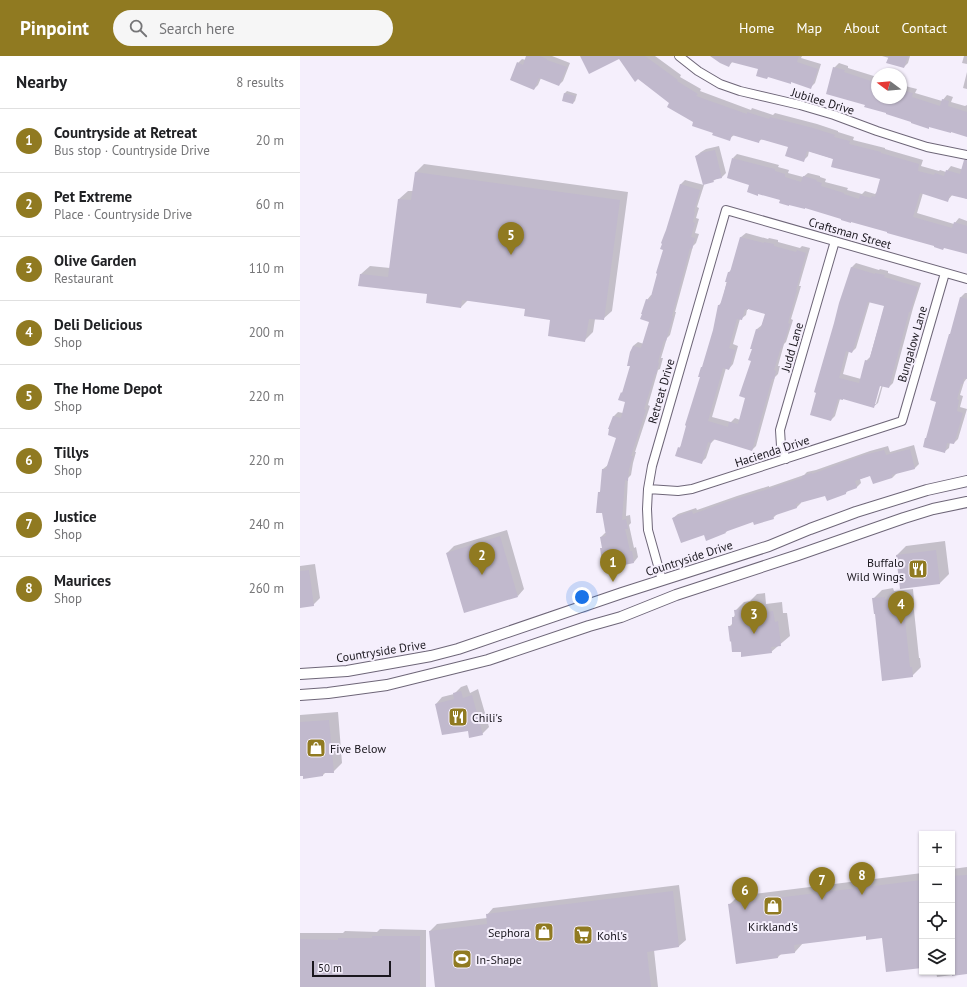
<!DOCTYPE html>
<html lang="en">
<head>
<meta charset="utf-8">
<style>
	:root { --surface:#fff; --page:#f6f6f6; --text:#202124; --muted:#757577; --line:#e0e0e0; --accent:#907a21 }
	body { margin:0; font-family:"PT Sans",sans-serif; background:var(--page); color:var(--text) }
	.controls { position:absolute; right:12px; bottom:12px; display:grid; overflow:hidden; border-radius:0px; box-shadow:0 1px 3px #0004 }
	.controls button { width:36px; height:36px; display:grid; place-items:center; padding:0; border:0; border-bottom:1px solid var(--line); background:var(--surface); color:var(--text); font:20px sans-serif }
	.compass { position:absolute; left:571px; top:12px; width:36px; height:36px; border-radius:50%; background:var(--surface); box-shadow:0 1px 3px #0004; rotate:286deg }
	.scale { position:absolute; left:12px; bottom:10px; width:79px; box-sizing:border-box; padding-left:4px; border:2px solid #1a171e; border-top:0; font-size:11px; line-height:14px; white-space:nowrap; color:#1a171e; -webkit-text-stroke:3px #f5effc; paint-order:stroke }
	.you { position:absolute; left:282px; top:541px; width:14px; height:14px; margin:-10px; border:3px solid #fff; border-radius:50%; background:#1a73e8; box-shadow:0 0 0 6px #1a73e833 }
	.badge { display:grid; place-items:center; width:26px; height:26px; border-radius:50%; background:var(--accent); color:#fff; font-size:13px; font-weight:700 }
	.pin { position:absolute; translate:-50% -33px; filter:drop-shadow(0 1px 2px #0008) }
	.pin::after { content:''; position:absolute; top:21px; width:14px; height:12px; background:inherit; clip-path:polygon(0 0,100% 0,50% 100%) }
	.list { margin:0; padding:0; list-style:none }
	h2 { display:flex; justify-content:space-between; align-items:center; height:52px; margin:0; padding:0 16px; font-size:17px }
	h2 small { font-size:13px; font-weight:400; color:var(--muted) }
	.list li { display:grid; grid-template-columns:26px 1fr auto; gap:12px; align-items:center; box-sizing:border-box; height:64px; padding:0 16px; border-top:1px solid var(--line) }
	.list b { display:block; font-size:15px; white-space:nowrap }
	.list p { margin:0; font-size:13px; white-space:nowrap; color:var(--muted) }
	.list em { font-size:13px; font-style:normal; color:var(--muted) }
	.icon { flex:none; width:22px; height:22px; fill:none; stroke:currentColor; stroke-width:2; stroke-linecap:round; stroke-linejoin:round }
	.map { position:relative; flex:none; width:667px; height:931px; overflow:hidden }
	header { display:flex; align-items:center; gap:24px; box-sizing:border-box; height:56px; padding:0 20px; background:var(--accent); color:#fff }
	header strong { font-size:19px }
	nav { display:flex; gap:22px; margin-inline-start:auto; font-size:14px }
	.search { width:280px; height:36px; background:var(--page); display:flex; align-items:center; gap:10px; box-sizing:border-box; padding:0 14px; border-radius:22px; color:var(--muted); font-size:15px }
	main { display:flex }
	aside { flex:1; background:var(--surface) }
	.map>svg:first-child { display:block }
	.shadow { fill:#0003; fill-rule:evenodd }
	.building { fill:#c1b9cd; fill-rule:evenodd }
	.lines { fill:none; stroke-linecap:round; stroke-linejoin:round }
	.minor-casing { stroke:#6e6678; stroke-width:10 }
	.tertiary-casing { stroke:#6e6678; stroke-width:12 }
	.minor { stroke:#fff; stroke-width:8 }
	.tertiary { stroke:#fff; stroke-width:10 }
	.labels { text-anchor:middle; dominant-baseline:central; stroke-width:4; stroke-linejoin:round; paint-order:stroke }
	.street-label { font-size:12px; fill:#1a171e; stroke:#f5effc }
	.poi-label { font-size:12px; fill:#1a171e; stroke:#f5effc; text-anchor:start }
</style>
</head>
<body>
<header>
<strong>Pinpoint</strong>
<div class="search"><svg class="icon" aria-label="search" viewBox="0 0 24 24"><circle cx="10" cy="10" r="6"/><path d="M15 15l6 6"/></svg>Search here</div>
<nav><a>Home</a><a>Map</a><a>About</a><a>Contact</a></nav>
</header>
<main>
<aside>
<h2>Nearby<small>8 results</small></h2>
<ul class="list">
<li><span class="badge">1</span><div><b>Countryside at Retreat</b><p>Bus stop · Countryside Drive</p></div><em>20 m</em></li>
<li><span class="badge">2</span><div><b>Pet Extreme</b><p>Place · Countryside Drive</p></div><em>60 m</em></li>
<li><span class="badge">3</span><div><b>Olive Garden</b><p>Restaurant</p></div><em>110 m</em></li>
<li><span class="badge">4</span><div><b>Deli Delicious</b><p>Shop</p></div><em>200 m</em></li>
<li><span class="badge">5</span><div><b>The Home Depot</b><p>Shop</p></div><em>220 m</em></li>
<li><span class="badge">6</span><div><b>Tillys</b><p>Shop</p></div><em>220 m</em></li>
<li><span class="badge">7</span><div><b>Justice</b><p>Shop</p></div><em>240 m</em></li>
<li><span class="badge">8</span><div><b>Maurices</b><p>Shop</p></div><em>260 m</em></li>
</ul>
</aside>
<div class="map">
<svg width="667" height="931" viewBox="0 0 667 931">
	<rect width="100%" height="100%" fill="#f5effc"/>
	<path class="shadow" d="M227,0H252L270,7L263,25L259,29L241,22L238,29L234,33L218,7L222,3L226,4Z
		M281,0H355L381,19L380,21L401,33L400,35L451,54L452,52L473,59L475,57L517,68L538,75V76L554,81L553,84L585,92V93L623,104L621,110L639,115L640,114L646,116L651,110L664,114L667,113V143L653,138L648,144L623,137L617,157L654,168L659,162L667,165V197L636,189L459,137L458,138L433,102L437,98L479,109L478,111L489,114L488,117L503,121L508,117L520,120V121L526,123L525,126L548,132L547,134L562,138L565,135L575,138L577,136L581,122L534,103L509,95L508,100L504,104L489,90L462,83L458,86L434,79L429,83L395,66L371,47L319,2Z
		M411,0H502L501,2L521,8L515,27L511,31L492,25L490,27L459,12L433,5L429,10Z
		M582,0H610L608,7L604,11L589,2Z
		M664,0H667V8L662,7Z
		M539,7L548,10V12L577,21V42H601V29L617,33L615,37L642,45L647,39L653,41L651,46L665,50L667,49V80L566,48L534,12Z
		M667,16V33L663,32Z
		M267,35L277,38L275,45L273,47L263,44L265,37Z
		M419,90L426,117L422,121L416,123L413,125L396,100L401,96L406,93Z
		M124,108L328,136L312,255L303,263H295L293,276L285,284L251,263L227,252L168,244L161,251L128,237L59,229L61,218L70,210L90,212L99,143L108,135H113L116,116Z
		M385,124L404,129L397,151L399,152L396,162L399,163L395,177L399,178L396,187L393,190L375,256H376L370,279L367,282L361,302H363L360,313L358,314L348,349L350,350L335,396H336L333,407L331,419L328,422L326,460L330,459L331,467L329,469L334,492L336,491L338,501L334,506L301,493L303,491L301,481L305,477H307L299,437L302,433L303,413L308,409L317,381L314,360L318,356L323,357L326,346L322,337L324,335L331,310L333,290L338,286L344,288L350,265L347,244L351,239H353L364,193L367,174L381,128Z
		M446,177L468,183L469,182L478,184V186L500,192L502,190L510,192L499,230H501L491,263L493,264L486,286L484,288L478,310H480L478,318L475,321L456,390L452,394L415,383L411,387L406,402L402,406L379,392L382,389L414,274L419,249L422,246L429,216L432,213L441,181ZM449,252L466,258L462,269L457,273L447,341L440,364L435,362L431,366L412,361L426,312L429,313L433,308L438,290L433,288L440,263H441L446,259L447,254Z
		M556,207L579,214L580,213L588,215V217L621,227L613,252L593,327L589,331L583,329L578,347L573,351L543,342L540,343L535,360L531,364L540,247L552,211ZM570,245L585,249L570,301L566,305L561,323L543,318L549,295L552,296L556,292ZM581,325H583L576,348H574Z
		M665,237H667V322L664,326L660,339L663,340L660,351L667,353L658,383L654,387L650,386L649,392L644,396L637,345L652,276L661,241Z
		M614,389L619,408L615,412L597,417L592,422L571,419L560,423L561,427L557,431L548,434L546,437L526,438L501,446V447L497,451L478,457L473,462L454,465L428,474L425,477L404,478L373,462L378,458L396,452L397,454L437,440L469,430V431L504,419L507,416L516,414L570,395L588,390L590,396Z
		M207,474L224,533L218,540L147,497L154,490Z
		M645,485L649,518L640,527L601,532L597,499L606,490Z
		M15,508L20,542L13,549L0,551V510Z
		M593,532L594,535L613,533L614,544L613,545L619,602H620L621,611L612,620L573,543L582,534Z
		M465,537L466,548L482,546L483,557H487L490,580L471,596L442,594L429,571L433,567V562L435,559V555L444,546L450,545L457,538Z
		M167,629L170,637L178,633L189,671L182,678L168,674L136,648L142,641L154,638L161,631Z
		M38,656L42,707L33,716H26L23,719L4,721L3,719H0V659Z
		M667,811V917L637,921L636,916H652V813Z
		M622,817V911L582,881L566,879L503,887L495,896L482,897L477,902L429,849L438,840Z
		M379,829L386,884L379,890L354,894L358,931H136L130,875L137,868L187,862V859L193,852Z
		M80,873L126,874V931H0V877H43L45,875L77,876Z"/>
	<path class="building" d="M226,0H240L247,3V4L267,11L259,30L239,22L234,34L210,24L217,6L223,9Z
		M280,0H345L378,24L377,25L398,38L396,40L447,58V56L469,63L470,61L513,72L535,79L534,81L550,85L549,88L581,96V97L619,108L618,115L634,119L635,117L644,120L646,114L660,118L664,104H667V143L650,139L648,146L620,137L613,161L652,172L654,166L667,170V198L644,192L643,194L634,191V190L587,177V176L551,166V167L541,164V163L505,152V153L489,149V150L479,147L480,144L458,138V140L447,136L449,129L427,122L432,102L475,113V115L485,118V121L501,126L503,120L517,124L516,125L522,127L521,130L544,137V138L559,143L560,139L571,142L572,140L575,141L580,123L531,111L533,103L507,95L504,106L485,100L488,91L460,83L459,87L432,79L430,85L412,79L413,77L392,70L393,66L367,51L369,47L338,23L335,26L319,3L289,18Z
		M410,0H499L497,6L518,13L511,33L491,26V28L468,21L467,23L456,20L458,13L431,6L429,11L420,7Z
		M589,0H608L604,12L586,7Z
		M533,11L545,14L544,16L577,27V42H601V34L613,37L612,41L640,50L642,43L649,45L648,50L667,56V81L651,76V77L629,71V73L611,67V66L586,58V57L564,51L565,49L526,38Z
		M264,37L275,40L273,48L262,45Z
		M415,94L422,122L413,124L414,126L403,129L395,100L401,98L400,97Z
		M115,116L320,144L304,264L289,263L285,286L248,280L250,264L224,260L225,253L162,244L161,252L126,247L127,238L58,230L60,218L88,221L98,143L111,144Z
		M380,128L400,134L394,155L395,156L393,166L395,167L391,181L395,182L392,193L390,192L372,260H373L366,285L364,284L358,306L359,307L356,318H355L344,353L346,354L331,400H333L329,413L328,425L325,424L322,464L326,463L328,473H325L330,495H332L334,507L304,513L301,499L300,492H302L300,481L306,480L302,457H296L298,436H300L302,413H306L316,382L308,379L309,373H308L313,360L321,362L325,346L318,344L321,336L322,337L330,310H327L330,296L333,290L341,292L349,266L340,263L342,258H341L346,243L350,244L357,218L356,217L363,194L360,193L362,188L361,187L364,179L366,174Z
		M440,181L464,187V186L474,188V190L496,196L497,194L506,197L496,234H497L488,267L490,268L482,292L481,291L474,314L476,315L474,323H472L452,395L413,383L411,387L408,386L402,408L375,400L378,391L380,392L386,370L385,369L400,321H398L401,311H402L413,274L418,249H420L427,226H425L428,216H430ZM445,253L448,254V253L465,258L460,274L456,273L450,293H452L448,304L451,305L439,340L445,342L438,368L429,366L428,371L408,365L423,312L429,314L435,294L429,292L437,263L442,264Z
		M551,211L575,218V217L585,219L584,221L618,231L610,256H609L589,332L580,330L574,352L543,343V344L538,343L531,365L510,359L516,337L514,336L534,267L539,247ZM568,246L584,250L569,305L565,304L559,327L539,322L546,295L552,297Z
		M660,241L667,243V323L664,322L663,328H661L657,343L659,344L657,355L663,357L654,388L647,387L645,397L623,391L625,382H626L636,346L630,344L649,278H650Z
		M610,393L615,413L592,419V422L573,428L570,420L555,425L557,432L546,436V438L527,445L525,440L496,448L497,452L473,460L474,463L454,469L453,466L425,476L426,477L406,485L404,479L381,487L372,462L392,455L393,458L432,444L465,434L502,422V420L512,417V418L564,399L584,394L586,399Z
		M200,480L218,541L164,557L146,497Z
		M636,494L640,528L600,533L596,499Z
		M9,514L14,550L0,552V515Z
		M585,541V543L604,541L606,554H604L610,611H612L613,621L582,625L575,558H574L572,542Z
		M456,546L457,557L473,555L475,566L478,565L481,590L471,591L472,597L441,601V596H432L431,585L430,586L428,570H432V561H435L434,554L447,553V547Z
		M161,635L163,642L172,639L183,679L169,682L168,675L142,679L135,648L154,643L153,637Z
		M29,664L34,717H23V720L3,723V720H0V666Z
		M667,819V918L652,920V820Z
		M622,824V912L586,916L582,882L566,884V880L494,889L495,897L477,899L478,902L436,908L428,848Z
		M373,835L379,891L347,896L351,931H135L129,875L187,868L186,858Z
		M72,880H120V931H0V883L38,884V882H72Z"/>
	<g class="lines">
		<g class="minor-casing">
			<path id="minor" d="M379,0L398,15L420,28L440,35L500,49L534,59L577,75L627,91L667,99
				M486,403L481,390L480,374L535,185
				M348,433L378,435L392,433L602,365L645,217
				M362,524L348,474L347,453L348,433L352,410L426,154L667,223"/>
		</g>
		<g class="tertiary-casing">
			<path id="tertiary" d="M0,618L47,615L131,600L158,593L322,537L469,490L510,473L556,456L627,434L667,425
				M0,639L28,637L87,629L188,604L289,570L321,561L376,539L498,499L604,462L633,453L667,446"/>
		</g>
		<use href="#minor" class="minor"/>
		<use href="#tertiary" class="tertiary"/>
	</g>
	<defs>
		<g id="restaurant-square" transform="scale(1)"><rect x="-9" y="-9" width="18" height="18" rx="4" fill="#907a21" stroke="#f5effc"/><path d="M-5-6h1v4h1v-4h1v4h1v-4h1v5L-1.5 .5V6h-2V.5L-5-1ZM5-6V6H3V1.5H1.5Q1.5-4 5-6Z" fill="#fff"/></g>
		<g id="shop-square" transform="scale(1)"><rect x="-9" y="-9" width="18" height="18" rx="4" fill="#907a21" stroke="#f5effc"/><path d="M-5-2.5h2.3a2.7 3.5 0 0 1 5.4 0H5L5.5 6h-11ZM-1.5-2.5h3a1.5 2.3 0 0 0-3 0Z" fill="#fff"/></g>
		<g id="supermarket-square" transform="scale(1)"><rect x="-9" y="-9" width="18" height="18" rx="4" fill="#907a21" stroke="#f5effc"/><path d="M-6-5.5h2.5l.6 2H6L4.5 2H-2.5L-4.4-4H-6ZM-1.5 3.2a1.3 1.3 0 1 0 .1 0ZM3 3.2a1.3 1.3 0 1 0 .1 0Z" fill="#fff"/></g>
		<g id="stadium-square" transform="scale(1)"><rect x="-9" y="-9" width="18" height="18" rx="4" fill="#907a21" stroke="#f5effc"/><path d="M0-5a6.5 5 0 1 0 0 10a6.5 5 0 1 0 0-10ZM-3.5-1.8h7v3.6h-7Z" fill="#fff"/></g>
	</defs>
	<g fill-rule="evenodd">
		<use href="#restaurant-square" x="618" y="513"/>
		<use href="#restaurant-square" x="158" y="661"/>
		<use href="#shop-square" x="16" y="692"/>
		<use href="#shop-square" x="473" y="850"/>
		<use href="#shop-square" x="244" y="876"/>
		<use href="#supermarket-square" x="283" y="879"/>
		<use href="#stadium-square" x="162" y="903"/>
	</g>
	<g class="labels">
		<g class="street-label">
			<text transform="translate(523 45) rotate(17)">Jubilee Drive</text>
			<text transform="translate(550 177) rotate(16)">Craftsman Street</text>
			<text transform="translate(612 288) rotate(-74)">Bungalow Lane</text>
			<text transform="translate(492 291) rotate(-74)">Judd Lane</text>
			<text transform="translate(361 335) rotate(-74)">Retreat Drive</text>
			<text transform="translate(472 395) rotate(-18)">Hacienda Drive</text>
			<text transform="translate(389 502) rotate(-18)">Countryside Drive</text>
			<text transform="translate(81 595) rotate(-9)">Countryside Drive</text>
		</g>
		<g class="poi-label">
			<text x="604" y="506" text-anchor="end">Buffalo<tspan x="604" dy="14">Wild Wings</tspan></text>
			<text x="172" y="661">Chili's</text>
			<text x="30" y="692">Five Below</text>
			<text x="473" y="870" text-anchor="middle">Kirkland's</text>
			<text x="230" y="876" text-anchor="end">Sephora</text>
			<text x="297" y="879">Kohl's</text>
			<text x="176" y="903">In-Shape</text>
		</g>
	</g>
</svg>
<div class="controls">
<button>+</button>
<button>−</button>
<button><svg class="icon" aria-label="locate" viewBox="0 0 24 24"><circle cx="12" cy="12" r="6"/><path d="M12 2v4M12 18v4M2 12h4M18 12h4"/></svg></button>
<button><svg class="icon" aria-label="layers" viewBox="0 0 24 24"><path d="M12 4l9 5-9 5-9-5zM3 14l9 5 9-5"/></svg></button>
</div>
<svg class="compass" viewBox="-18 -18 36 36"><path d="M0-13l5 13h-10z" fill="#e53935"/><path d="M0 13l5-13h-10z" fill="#757577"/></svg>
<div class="scale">50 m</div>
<div class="you"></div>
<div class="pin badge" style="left:313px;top:526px">1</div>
<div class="pin badge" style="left:182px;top:519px">2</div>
<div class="pin badge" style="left:454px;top:578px">3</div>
<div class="pin badge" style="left:601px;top:568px">4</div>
<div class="pin badge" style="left:211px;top:199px">5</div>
<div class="pin badge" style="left:445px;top:854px">6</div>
<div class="pin badge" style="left:522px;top:844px">7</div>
<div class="pin badge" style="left:562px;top:839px">8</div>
</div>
</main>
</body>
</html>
